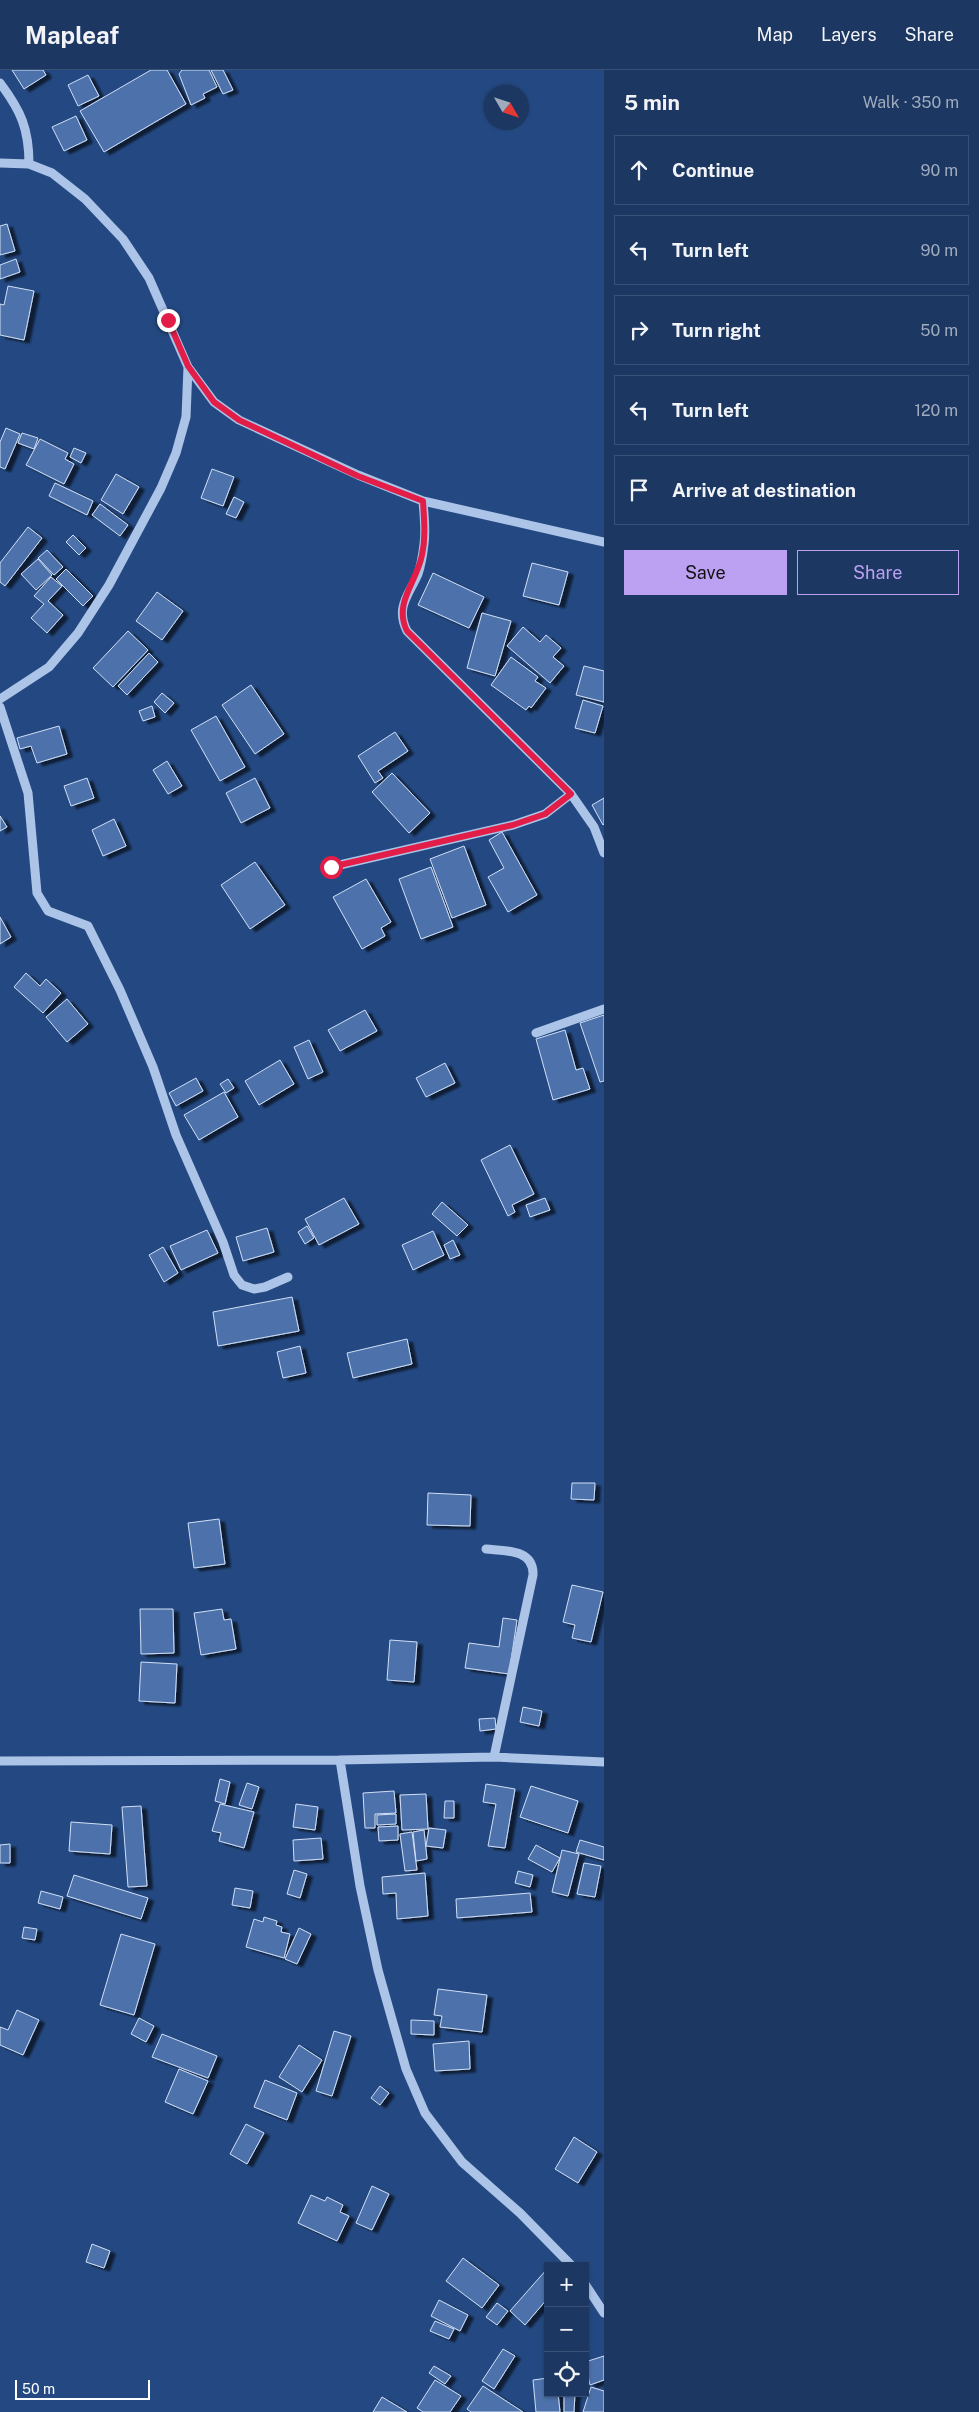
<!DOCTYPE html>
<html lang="en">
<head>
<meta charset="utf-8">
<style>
	:root { --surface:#1b3762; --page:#28426b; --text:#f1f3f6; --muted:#a0acbe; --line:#395177; --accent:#bca0f2 }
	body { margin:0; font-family:"Public Sans",sans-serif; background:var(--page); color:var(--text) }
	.controls { position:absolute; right:15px; bottom:15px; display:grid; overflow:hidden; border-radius:0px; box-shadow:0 1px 4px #0004 }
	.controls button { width:45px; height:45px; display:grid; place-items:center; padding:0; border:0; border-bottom:1px solid var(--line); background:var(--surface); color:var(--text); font:25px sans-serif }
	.compass { position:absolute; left:484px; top:15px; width:45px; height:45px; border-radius:50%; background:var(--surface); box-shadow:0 1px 4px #0004; rotate:129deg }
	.scale { position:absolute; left:15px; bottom:12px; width:135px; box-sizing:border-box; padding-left:5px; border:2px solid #fff; border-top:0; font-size:14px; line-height:18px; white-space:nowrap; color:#fff; -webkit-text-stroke:4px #244982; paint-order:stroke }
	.stop { position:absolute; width:15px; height:15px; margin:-11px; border:4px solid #e11d48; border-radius:50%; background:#fff }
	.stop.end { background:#e11d48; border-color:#fff; box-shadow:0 1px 5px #0008 }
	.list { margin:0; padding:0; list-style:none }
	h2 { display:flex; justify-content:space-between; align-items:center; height:65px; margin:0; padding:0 20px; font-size:21px }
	h2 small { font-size:16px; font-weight:400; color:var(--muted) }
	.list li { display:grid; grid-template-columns:32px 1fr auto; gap:15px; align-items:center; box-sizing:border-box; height:70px; margin:0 10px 10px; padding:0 10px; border:1px solid var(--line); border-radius:0px }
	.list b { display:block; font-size:19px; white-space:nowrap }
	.list em { font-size:16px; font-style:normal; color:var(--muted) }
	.actions { display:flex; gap:10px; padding:15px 20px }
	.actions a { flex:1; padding:11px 0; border:1px solid var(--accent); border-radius:0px; text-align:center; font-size:18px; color:var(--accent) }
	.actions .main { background:var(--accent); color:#111 }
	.icon { flex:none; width:28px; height:28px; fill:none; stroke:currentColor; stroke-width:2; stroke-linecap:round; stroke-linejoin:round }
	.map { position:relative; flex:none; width:604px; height:2342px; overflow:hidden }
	header { display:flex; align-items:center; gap:30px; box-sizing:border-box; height:70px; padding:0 25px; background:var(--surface); border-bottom:1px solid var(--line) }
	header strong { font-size:24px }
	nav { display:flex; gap:28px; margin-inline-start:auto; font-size:18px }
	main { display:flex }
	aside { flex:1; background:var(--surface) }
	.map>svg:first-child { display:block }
	.building { fill:#4d72ab; stroke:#d0dff6; filter:url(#shadow) }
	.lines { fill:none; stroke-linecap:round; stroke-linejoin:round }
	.minor { stroke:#acc4e7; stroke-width:9 }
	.route { stroke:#e11d48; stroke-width:6 }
</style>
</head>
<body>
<header>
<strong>Mapleaf</strong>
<nav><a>Map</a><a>Layers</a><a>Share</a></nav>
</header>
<main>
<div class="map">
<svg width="604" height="2342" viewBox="0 0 604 2342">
	<defs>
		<filter id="shadow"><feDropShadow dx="5.5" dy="3" stdDeviation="1" flood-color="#0009"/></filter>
	</defs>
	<rect width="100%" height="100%" fill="#244982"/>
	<path class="building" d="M12,0H43L46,5L24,19Z
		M151,0H167L186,34L104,82L80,41Z
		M182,0H209L217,17L203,24L205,28L191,35L179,4Z
		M211,0H223L233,20L223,24Z
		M88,5L99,26L78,36L68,15Z
		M76,46L87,70L64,81L52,57Z
		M7,154L15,181L0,185V156Z
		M16,189L20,202L0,209V195Z
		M8,216L34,221L24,270L0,265V234L4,235Z
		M6,358L20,364L5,399L0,397V372Z
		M22,363L38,368L34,379L18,373Z
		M40,369L68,383L65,389L74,394L64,414L26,395Z
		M74,378L86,383L81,393L70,387Z
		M212,399L234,407L223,436L201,428Z
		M116,404L139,417L123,444L101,430Z
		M55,413L93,431L87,445L49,426Z
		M234,427L244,432L236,448L226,444Z
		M100,434L128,455L120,466L92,445Z
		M28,457L42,468L5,516L0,512V493Z
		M73,465L86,478L79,485L66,472Z
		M47,480L63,497L54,505L38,488Z
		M38,489L52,505L36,520L21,504Z
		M532,493L568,502L559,535L523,526Z
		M66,499L93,526L83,536L56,509Z
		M433,503L484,527L469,558L418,535Z
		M51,507L62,516L48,531L63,545L47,563L31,548L44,534L34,526Z
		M157,522L183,541L162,570L136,551Z
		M482,543L511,551L495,606L467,598Z
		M523,557L540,572L546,565L561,578L553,587L564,596L550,613L507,576Z
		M128,561L148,580L113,617L93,598Z
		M149,583L158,592L127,625L118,616Z
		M511,587L538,607L535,611L546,618L531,638L529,636L526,640L491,615Z
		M584,596L604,601V632L576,625Z
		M251,615L284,664L255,684L222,635Z
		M162,623L174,633L165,643L154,632Z
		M583,630L603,636L595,663L575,658Z
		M152,636L155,647L143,651L139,641Z
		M216,646L245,697L220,711L191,660Z
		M59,656L67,684L37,693L31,676L20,679L17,668Z
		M395,662L408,681L378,701L383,708L375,713L358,686Z
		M167,691L182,716L168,724L153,700Z
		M392,703L430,743L409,763L372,722Z
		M87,708L94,728L71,736L64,716Z
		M255,708L270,738L241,753L226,723Z
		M604,728V754L603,755L592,735Z
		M0,746L7,757L0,761Z
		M114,749L126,776L103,786L92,760Z
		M502,762L537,825L508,842L488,807L504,798L489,770Z
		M464,776L486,835L452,848L430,789Z
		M255,792L285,835L250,859L221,815Z
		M431,797L453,857L421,869L399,809Z
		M366,809L391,852L381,858L385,866L362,879L333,827Z
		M0,847L11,867L0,874Z
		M26,903L40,916L46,909L61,923L43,943L14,917Z
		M67,929L88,954L67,972L46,947Z
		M365,940L377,961L340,981L328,960Z
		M604,945V1011L600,1012L580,953Z
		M565,960L576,1000L583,998L590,1019L553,1030L536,969Z
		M309,970L323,1002L308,1009L294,977Z
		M280,990L294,1014L259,1035L245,1011Z
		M445,993L455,1013L426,1027L416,1008Z
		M196,1008L203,1021L176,1036L169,1023Z
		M228,1009L234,1018L226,1023L220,1014Z
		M224,1022L238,1047L199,1070L184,1045Z
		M510,1075L534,1124L512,1135L515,1142L508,1146L481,1090Z
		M344,1128L359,1154L319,1175L305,1149Z
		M545,1128L550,1140L530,1147L526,1135Z
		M442,1132L468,1155L457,1166L432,1144Z
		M307,1156L314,1168L305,1174L298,1162Z
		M267,1158L274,1182L243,1191L236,1167Z
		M207,1160L218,1183L181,1200L170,1176Z
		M433,1161L444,1185L413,1200L402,1175Z
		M453,1170L460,1185L450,1189L444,1175Z
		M163,1177L178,1203L164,1212L149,1185Z
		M292,1227L299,1261L218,1276L213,1242Z
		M407,1269L412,1294L353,1308L347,1283Z
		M300,1276L306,1303L283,1308L277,1282Z
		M572,1413H595L594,1430L571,1429Z
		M428,1423L471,1425L470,1456L427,1455Z
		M219,1449L225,1494L194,1498L188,1453Z
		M572,1515L603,1522L591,1572L572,1568L575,1555L563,1552Z
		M140,1539H173L174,1583L141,1584Z
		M222,1539L224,1550L231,1549L236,1579L201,1585L194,1543Z
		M503,1548L517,1550L509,1604L465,1598L469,1573L499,1577Z
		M390,1570L417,1572L414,1612L387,1610Z
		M141,1592L177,1594L175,1633L139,1631Z
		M523,1637L542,1641L539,1656L520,1652Z
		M495,1648L496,1659L480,1661L479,1649Z
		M220,1709L230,1712L225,1734L215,1731Z
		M247,1713L259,1717L252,1739L239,1735Z
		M486,1714L515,1719L505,1778L488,1776L496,1734L483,1732Z
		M531,1716L578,1731L568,1763L520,1747Z
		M394,1721L396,1743L375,1744V1758H365L363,1723Z
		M426,1724L428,1759L402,1760L400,1725Z
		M445,1731H454V1748H444Z
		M220,1734L254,1742L244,1778L219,1771L221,1763L212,1761Z
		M296,1734L318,1737L315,1760L293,1757Z
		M141,1736L147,1816L128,1817L122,1737Z
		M396,1744V1754L377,1755V1745Z
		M71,1752L112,1755L110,1784L69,1781Z
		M398,1756V1770L379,1771L378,1757Z
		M429,1758L446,1760L443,1778L426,1776Z
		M424,1760L427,1789L416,1791L413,1762Z
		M412,1762L417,1800L405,1801L400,1764Z
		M321,1768L323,1789L294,1791L293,1770Z
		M580,1770L604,1777V1790L576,1782Z
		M10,1774V1793H0V1775Z
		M536,1775L560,1788L552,1802L528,1789Z
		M562,1780L579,1784L568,1826L552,1822Z
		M584,1793L601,1796L595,1827L577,1824Z
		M294,1800L307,1804L300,1828L287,1824Z
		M518,1801L533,1805L530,1817L515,1813Z
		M425,1803L428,1846L397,1849L396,1823L383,1824L382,1807Z
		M74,1805L148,1828L141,1849L67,1826Z
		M235,1818L253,1821L250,1838L232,1835Z
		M41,1821L63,1827L60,1839L38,1833Z
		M530,1823L532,1842L457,1848L456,1829Z
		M264,1847L277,1851L276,1855L282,1857L281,1862L290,1864L284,1888L246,1877L254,1849L263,1852Z
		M24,1857L37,1859L35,1870L22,1868Z
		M299,1858L311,1864L297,1894L285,1889Z
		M121,1864L155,1874L134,1945L100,1935Z
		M438,1919L487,1925L482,1962L440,1957L442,1946L434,1945Z
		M17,1940L39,1950L23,1985L0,1975V1957L8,1960Z
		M139,1948L154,1956L146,1972L131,1964Z
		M411,1950L434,1951V1965L411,1964Z
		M334,1961L351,1966L332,2026L316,2021Z
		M162,1964L217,1986L208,2008L152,1987Z
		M469,1971L470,1999L435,2001L433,1974Z
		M299,1975L322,1990L302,2022L279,2007Z
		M179,1999L208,2011L193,2044L165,2032Z
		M265,2010L297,2023L287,2050L254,2037Z
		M380,2016L389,2023L380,2035L371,2028Z
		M246,2054L264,2063L247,2094L230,2084Z
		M574,2067L597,2082L578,2113L555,2099Z
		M372,2116L389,2124L372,2160L356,2153Z
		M311,2125L325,2131L327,2127L343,2135L340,2142L349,2146L337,2171L298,2153Z
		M92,2174L110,2181L104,2198L86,2192Z
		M463,2188L499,2215L482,2238L446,2211Z
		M547,2199L548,2228L525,2255L510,2241Z
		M439,2230L468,2245L460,2261L431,2246Z
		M497,2233L508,2241L497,2255L486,2247Z
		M435,2251L454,2259L449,2269L430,2261Z
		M503,2279L515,2286L494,2319L482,2311Z
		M604,2286V2310L590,2315L585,2292Z
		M434,2296L451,2306L445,2314L429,2303Z
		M548,2308V2323H558L560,2342H536L533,2310Z
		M435,2310L461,2326L450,2342H423L417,2338Z
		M483,2316L523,2342H471L467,2339Z
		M591,2317L604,2321V2342H583Z
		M564,2323H575L574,2342H564Z
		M382,2327L407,2342H373Z"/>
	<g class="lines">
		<path class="minor" d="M0,13C21,41 29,59 29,94
			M0,93L29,94L52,103L85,129L123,169L149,208L188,297L214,332L239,350L358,405L423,431L604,472
			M423,431C424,445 426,460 424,474C423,483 421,495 418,504C409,525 395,537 407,561L571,724L594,757L604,783
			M0,629L49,597L78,563L109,515L161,418L176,383L186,347L188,297
			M0,637L28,723L37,823L48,841L88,856L120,920L153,997L176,1065L223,1172L234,1205L242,1215L254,1219L265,1217L288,1207
			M331,797L513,755L545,744L571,724
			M536,963L604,939
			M486,1479C506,1481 534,1479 533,1505L494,1687
			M340,1690L360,1816L378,1900L406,1999L425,2043L462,2092L520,2143L572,2196
			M0,1691L340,1690L494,1687L604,1692
			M585,2214L604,2243"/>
	</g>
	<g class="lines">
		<path class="route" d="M168,250L188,296L214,332L239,350L358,406L423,431C424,449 426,467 422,485C417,512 393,533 407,561L571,724L545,744L513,755L331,797"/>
	</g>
</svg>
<div class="controls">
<button>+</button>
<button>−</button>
<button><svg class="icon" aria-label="locate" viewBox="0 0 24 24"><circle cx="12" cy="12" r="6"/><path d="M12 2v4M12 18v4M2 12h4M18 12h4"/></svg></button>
</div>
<svg class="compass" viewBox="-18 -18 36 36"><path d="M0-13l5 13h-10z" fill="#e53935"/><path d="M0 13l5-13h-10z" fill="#a0acbe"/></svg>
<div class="scale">50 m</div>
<div class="stop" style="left:331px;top:797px"></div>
<div class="stop end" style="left:168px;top:250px"></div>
</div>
<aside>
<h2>5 min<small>Walk · 350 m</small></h2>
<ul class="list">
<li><svg class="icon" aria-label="ahead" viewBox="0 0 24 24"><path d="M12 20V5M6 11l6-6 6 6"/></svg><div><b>Continue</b></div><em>90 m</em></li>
<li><svg class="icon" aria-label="left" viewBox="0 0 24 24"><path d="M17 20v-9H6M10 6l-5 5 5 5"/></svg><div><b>Turn left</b></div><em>90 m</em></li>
<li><svg class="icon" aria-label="right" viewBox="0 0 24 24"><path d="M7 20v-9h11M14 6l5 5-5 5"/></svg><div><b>Turn right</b></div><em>50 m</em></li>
<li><svg class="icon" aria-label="left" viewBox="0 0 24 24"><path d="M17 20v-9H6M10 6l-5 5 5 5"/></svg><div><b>Turn left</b></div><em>120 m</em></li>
<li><svg class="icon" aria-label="arrive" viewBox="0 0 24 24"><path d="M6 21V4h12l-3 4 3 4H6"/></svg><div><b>Arrive at destination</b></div></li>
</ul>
<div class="actions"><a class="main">Save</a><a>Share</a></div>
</aside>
</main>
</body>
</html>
